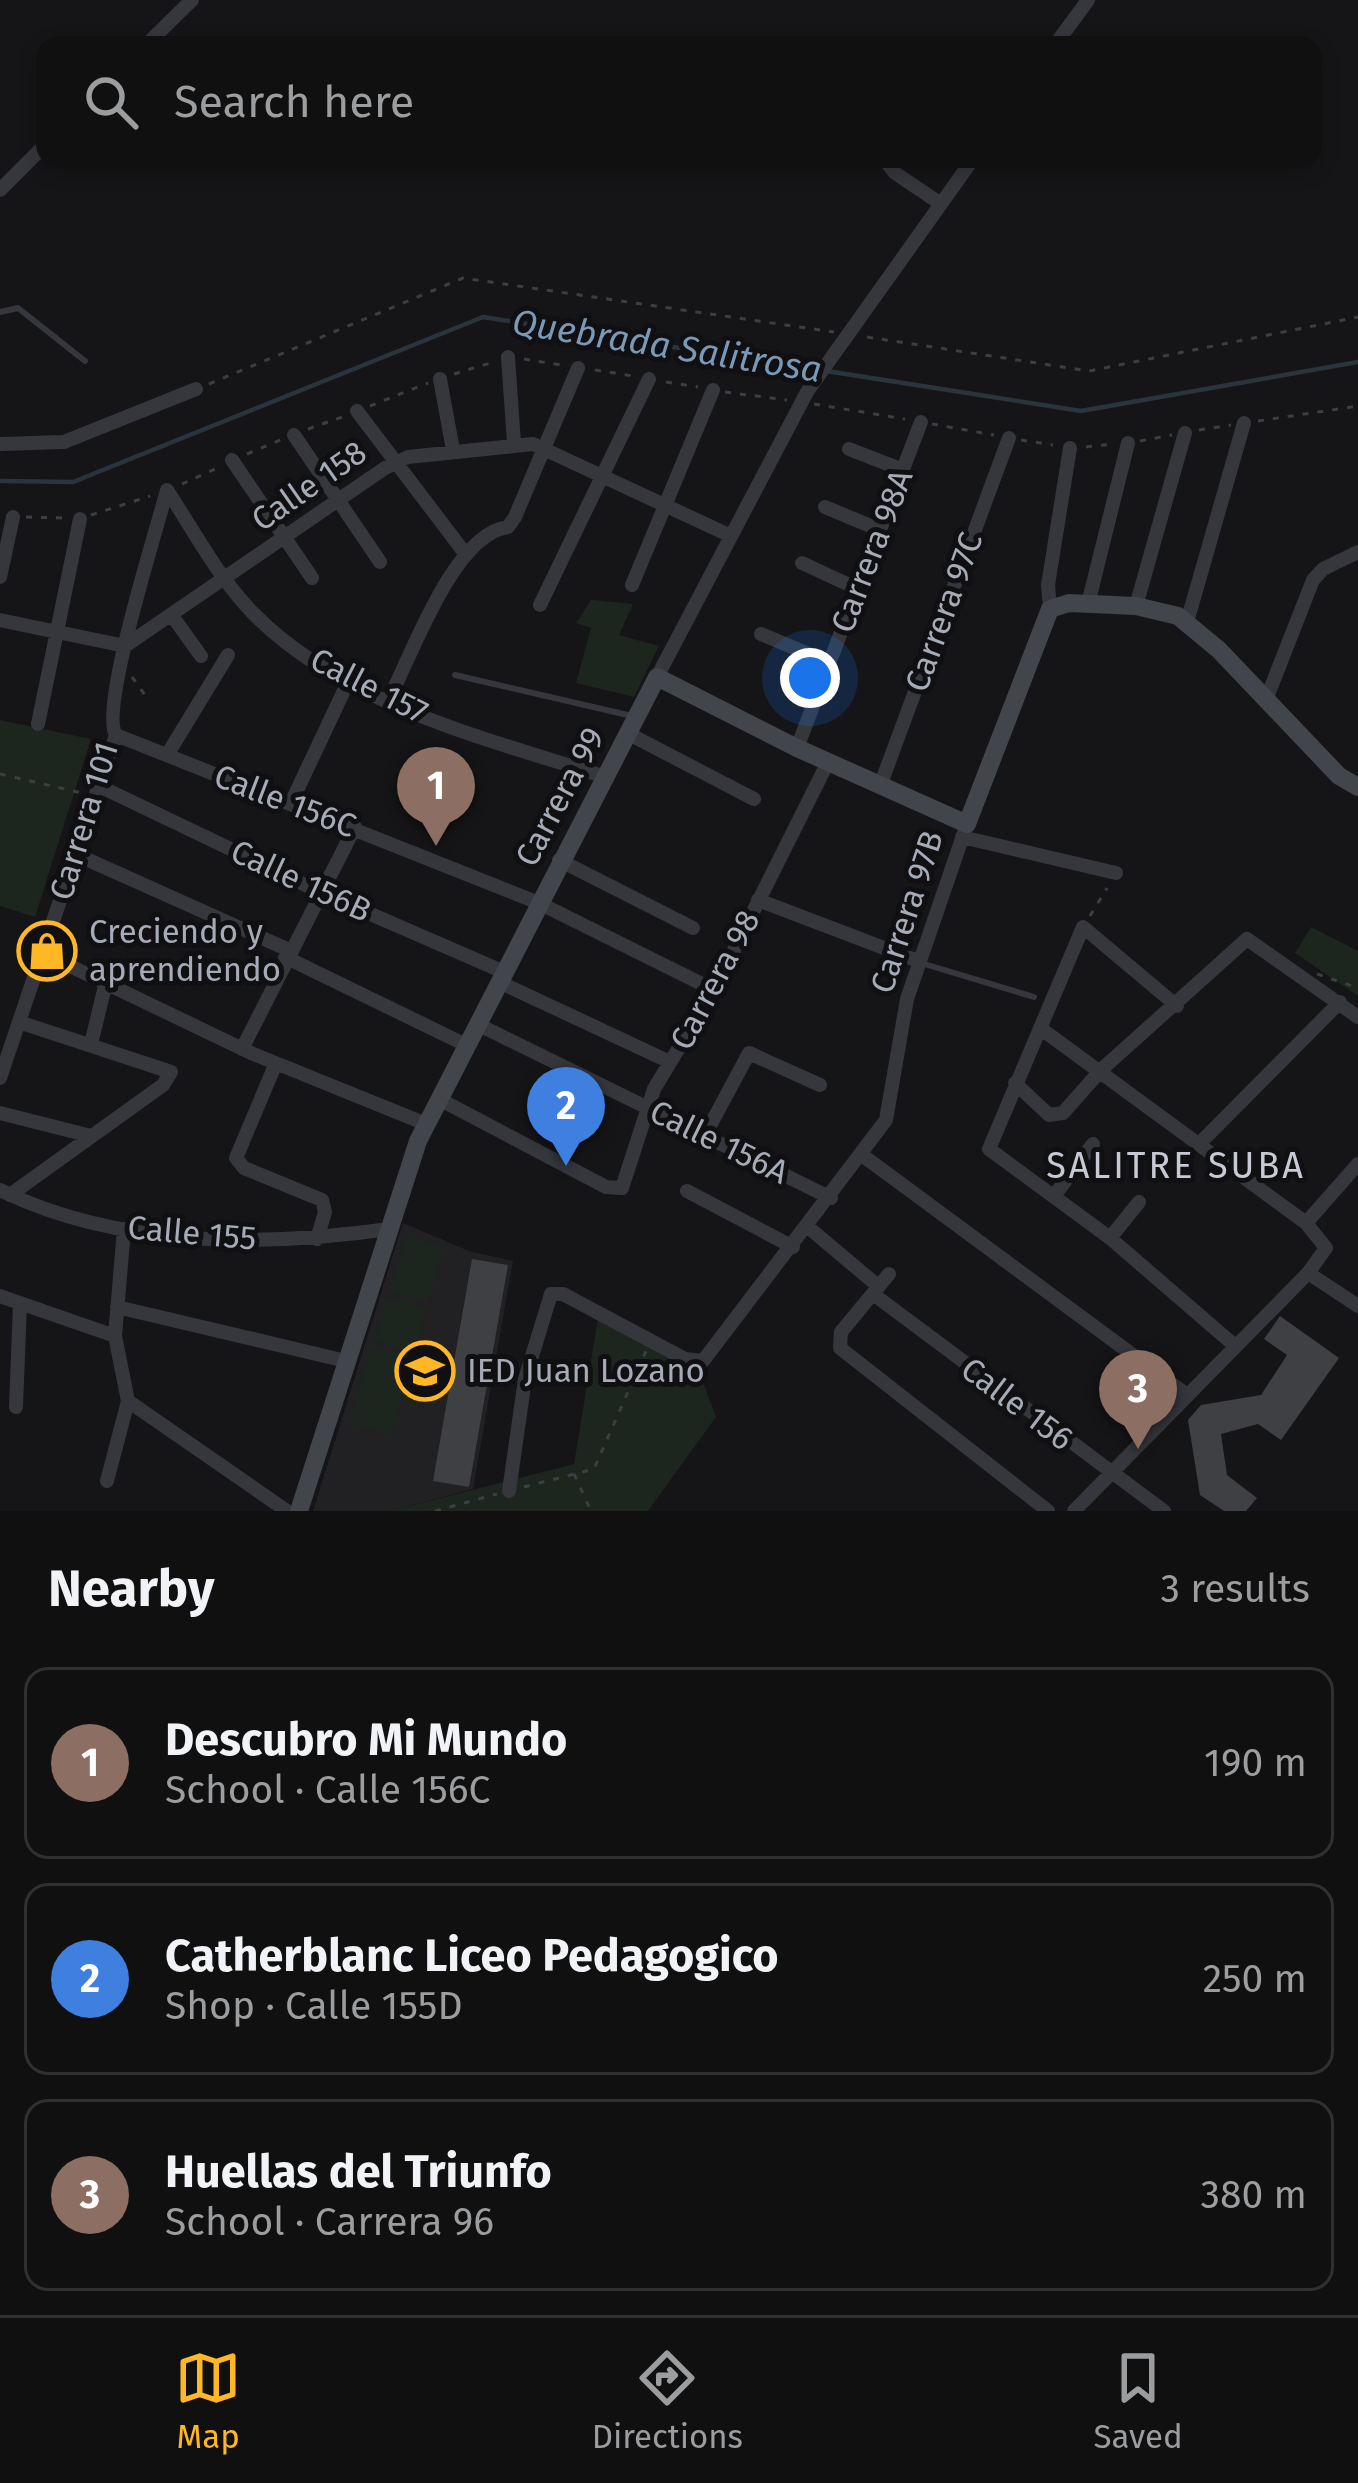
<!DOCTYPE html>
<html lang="en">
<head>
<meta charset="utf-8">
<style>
	:root { --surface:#101011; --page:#19191a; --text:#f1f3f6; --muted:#9c9d9f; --line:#303031; --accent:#ffb725 }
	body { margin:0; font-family:"Fira Sans",sans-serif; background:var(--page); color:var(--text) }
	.you { position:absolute; left:810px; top:678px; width:42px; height:42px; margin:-30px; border:9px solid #fff; border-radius:50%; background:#1a73e8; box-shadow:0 0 0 18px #1a73e833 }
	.badge { display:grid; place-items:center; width:78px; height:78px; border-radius:50%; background:var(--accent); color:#fff; font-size:39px; font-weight:700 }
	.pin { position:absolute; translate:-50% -99px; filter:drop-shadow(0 3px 6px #0008) }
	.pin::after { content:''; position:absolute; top:63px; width:42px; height:36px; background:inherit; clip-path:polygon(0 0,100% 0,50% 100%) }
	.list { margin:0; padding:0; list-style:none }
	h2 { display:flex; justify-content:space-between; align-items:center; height:156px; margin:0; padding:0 48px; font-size:51px }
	h2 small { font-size:39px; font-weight:400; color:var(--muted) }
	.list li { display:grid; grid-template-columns:78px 1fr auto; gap:36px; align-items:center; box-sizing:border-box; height:192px; margin:0 24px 24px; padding:0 24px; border:3px solid var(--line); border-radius:24px }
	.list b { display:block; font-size:45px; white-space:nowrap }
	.list p { margin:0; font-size:39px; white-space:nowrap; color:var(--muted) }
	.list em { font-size:39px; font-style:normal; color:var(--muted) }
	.icon { flex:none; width:66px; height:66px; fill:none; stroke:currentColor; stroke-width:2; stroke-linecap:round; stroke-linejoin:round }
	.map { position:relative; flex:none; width:1358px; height:1511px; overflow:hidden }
	.search { position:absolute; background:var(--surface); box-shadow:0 6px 18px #0003; left:36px; right:36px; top:36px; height:132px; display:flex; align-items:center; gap:30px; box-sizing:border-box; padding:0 42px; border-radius:24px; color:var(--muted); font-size:45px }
	.sheet { height:804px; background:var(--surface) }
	nav { display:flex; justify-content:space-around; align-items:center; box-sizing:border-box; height:168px; border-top:3px solid var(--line); background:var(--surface); font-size:33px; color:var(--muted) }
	nav a { display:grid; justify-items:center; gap:6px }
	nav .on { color:var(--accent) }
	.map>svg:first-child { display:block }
	.built { fill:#212124 }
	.green { fill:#1c251e }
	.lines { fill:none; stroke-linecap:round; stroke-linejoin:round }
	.stream { stroke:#2a343c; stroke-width:4.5 }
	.building { fill:#3f4044 }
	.path { stroke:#3b3e43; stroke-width:3; stroke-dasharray:6 9; stroke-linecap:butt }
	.lane { stroke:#35373c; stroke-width:6 }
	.street { stroke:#35373c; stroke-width:14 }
	.secondary { stroke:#43454c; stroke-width:18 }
	.labels { text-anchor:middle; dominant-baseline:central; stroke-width:10; stroke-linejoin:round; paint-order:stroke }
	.street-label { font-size:33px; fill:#a6abb8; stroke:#101012 }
	.poi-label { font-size:33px; fill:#a6abb8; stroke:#101012; text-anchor:start }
	.water-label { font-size:36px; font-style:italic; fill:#7a99b6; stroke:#101012 }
	.neighbourhood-label { font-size:36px; letter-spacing:3px; fill:#c7cad4; stroke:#101012 }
</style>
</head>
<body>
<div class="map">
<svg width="1358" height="1511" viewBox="0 0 1358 1511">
	<rect width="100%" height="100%" fill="#151517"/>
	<path class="built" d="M403,1223L469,1251L513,1261L473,1489L390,1511H313Z"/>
	<path class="green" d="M591,600L633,604L619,635L659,646L634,697L576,683L591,628L576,623Z
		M0,720L91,739L35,917L0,906Z
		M1311,927L1358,951V996L1295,953Z
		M406,1236L444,1247L428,1303L390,1292Z
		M387,1297L427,1308L414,1352L375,1341Z
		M598,1318L700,1374L716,1417L648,1511H390L574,1464Z
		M372,1345L413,1357L390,1436L349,1424Z"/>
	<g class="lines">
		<path class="stream" d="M0,481L73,482L483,317L1081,411L1358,362"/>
	</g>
	<path class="building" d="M472,1259L508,1265L469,1487L433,1481Z
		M1280,1316L1339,1358L1281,1440L1258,1424L1221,1434L1227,1475L1257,1498L1246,1511H1224L1200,1495L1188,1420L1201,1405L1261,1395L1287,1355L1264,1339Z"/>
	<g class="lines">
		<path class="path" d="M867,337L1089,371L1358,317
			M524,359L561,365
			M595,370L633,376
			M454,374L497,361
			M666,382L698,387
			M209,384L463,278L834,332
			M725,392L787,400
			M814,404L905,419
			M370,406L428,383
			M1258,421L1358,406
			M932,424L994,435
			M308,429L345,416
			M1199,430L1231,425
			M1021,440L1053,445
			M1140,441L1172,435
			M1086,447L1113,444
			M247,454L283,439
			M182,484L217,468
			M91,515L150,496
			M26,517L64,518
			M132,677L145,695
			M0,774L82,793
			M1090,916L1107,888
			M1317,974L1358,988
			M574,1474L591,1511
			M524,1487L594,1469L646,1351
			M435,1511L497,1494"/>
		<path class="lane" d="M0,312L18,308L85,361
			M455,675L632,716
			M921,963L1034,997"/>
		<path class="street" d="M146,45L192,0
			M1055,45L1088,0
			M884,159L895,173L941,204
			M0,190L45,145
			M508,357L514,443
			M440,379L453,450
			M357,411L464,552
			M294,435L380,562
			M0,444L64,442L196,389
			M849,449L903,470
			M232,460L312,578
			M167,490C194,531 218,577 252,612C341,704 485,738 602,776
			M825,507L880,530
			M802,563L858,589
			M0,577L13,517
			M632,585L713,390
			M1088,604L1128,443
			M540,605L649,379
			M1136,606L1185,433
			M1050,609L1048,585L1070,448
			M173,617L201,656
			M0,620L125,646L385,468L408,457L533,444L731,536
			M1187,622L1244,423
			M761,634L830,663
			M657,677L807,392L973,159
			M389,699C413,652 454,534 508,527L515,517L578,368
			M1266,700L1313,580L1323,569L1358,552
			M38,724L80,519
			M627,733L754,799
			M116,735L539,903L714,990
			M797,748L921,422
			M167,755L228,655
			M99,786L320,892L504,972
			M880,786L1009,438
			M291,803L349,680
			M962,837L1116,873
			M75,854L289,950
			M559,860L693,928
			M758,900L918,961
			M43,953L251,1053L426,1124
			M285,957L466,1045
			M499,982L670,1062
			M1177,1006L1083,927L989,1149L1110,1238L1234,1345
			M477,1024L831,1198
			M1040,1028L1306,1223L1326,1248L1308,1273L1074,1511
			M91,1044L105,986
			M242,1049L355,827
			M276,1063L236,1158L244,1168L322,1200L325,1212L317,1239
			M0,1078L116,735C99,710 157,529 167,490
			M1015,1083L1049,1115L1063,1113L1101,1070L1247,939L1358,1017
			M439,1099L606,1187L622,1188L654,1089L714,990L828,762
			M0,1113L91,1136
			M705,1135L749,1053L820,1085
			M1200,1143L1340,1002
			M862,1155L1187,1395
			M0,1190C119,1248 261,1247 389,1229
			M687,1191L793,1247
			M10,1195L163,1085L171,1072L19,1022
			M1054,1196L1093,1144
			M1306,1223L1358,1164
			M808,1227L878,1286
			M1110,1238L1139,1202
			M1308,1273L1358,1306
			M889,1274L841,1332L840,1348L1048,1511
			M873,1294L1164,1511
			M0,1296L115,1336
			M117,1307L346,1361
			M128,1401L287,1511
			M16,1407L20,1303
			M107,1481L128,1401L115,1336L124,1229
			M509,1491L525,1379L551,1294H563L685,1359L703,1361L886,1120L907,999L967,824"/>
		<path class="secondary" d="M299,1511L418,1141L657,677L797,748L967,824L1050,609L1069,603L1136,606L1178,616L1219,650L1339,776L1358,787"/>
	</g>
	<defs>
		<g id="shop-ring" transform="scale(3)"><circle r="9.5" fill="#101012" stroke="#ffb725" stroke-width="1.5"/><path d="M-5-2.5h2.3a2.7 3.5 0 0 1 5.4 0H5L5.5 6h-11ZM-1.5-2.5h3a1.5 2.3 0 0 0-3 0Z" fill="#ffb725"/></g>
		<g id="school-ring" transform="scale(3)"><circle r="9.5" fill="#101012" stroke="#ffb725" stroke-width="1.5"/><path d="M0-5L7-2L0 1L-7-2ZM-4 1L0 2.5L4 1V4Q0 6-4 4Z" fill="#ffb725"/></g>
	</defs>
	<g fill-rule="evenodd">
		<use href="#shop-ring" x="47" y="951"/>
		<use href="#school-ring" x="425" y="1371"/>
	</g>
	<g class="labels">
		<g class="street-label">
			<text transform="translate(309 486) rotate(-35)">Calle 158</text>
			<text transform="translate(872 551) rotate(-69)">Carrera 98A</text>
			<text transform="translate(944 612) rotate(-70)">Carrera 97C</text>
			<text transform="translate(369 686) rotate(27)">Calle 157</text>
			<text transform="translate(560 797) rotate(-62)">Carrera 99</text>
			<text transform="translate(285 801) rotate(21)">Calle 156C</text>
			<text transform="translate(84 821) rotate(-73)">Carrera 101</text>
			<text transform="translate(301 881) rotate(25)">Calle 156B</text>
			<text transform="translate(907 912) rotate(-72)">Carrera 97B</text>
			<text transform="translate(715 980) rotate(-62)">Carrera 98</text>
			<text transform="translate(719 1142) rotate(26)">Calle 156A</text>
			<text transform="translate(192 1233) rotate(5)">Calle 155</text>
			<text transform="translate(1017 1404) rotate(37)">Calle 156</text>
		</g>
		<g class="poi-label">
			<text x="89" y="932">Creciendo y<tspan x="89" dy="38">aprendiendo</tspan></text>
			<text x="467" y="1371">IED Juan Lozano</text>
		</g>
		<g class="water-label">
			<text transform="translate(667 346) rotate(9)">Quebrada Salitrosa</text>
		</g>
		<g class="neighbourhood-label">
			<text x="1176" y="1166">SALITRE SUBA</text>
		</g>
	</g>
</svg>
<div class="you"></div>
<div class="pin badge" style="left:436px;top:846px;background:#8d6e63">1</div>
<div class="pin badge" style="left:566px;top:1166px;background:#3f7fe0">2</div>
<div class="pin badge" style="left:1138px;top:1449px;background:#8d6e63">3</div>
<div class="search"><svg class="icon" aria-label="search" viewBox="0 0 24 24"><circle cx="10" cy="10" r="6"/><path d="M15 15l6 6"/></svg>Search here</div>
</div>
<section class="sheet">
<h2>Nearby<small>3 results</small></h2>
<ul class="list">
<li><span class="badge" style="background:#8d6e63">1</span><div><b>Descubro Mi Mundo</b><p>School · Calle 156C</p></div><em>190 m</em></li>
<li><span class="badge" style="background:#3f7fe0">2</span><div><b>Catherblanc Liceo Pedagogico</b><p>Shop · Calle 155D</p></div><em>250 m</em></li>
<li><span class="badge" style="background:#8d6e63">3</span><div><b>Huellas del Triunfo</b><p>School · Carrera 96</p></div><em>380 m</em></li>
</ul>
</section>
<nav>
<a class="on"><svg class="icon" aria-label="map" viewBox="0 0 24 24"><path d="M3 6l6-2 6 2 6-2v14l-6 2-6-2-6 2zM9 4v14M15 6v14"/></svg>Map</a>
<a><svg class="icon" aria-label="directions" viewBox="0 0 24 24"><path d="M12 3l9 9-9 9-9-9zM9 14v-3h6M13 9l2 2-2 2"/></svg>Directions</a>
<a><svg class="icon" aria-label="saved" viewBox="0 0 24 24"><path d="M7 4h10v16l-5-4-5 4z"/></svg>Saved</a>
</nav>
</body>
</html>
